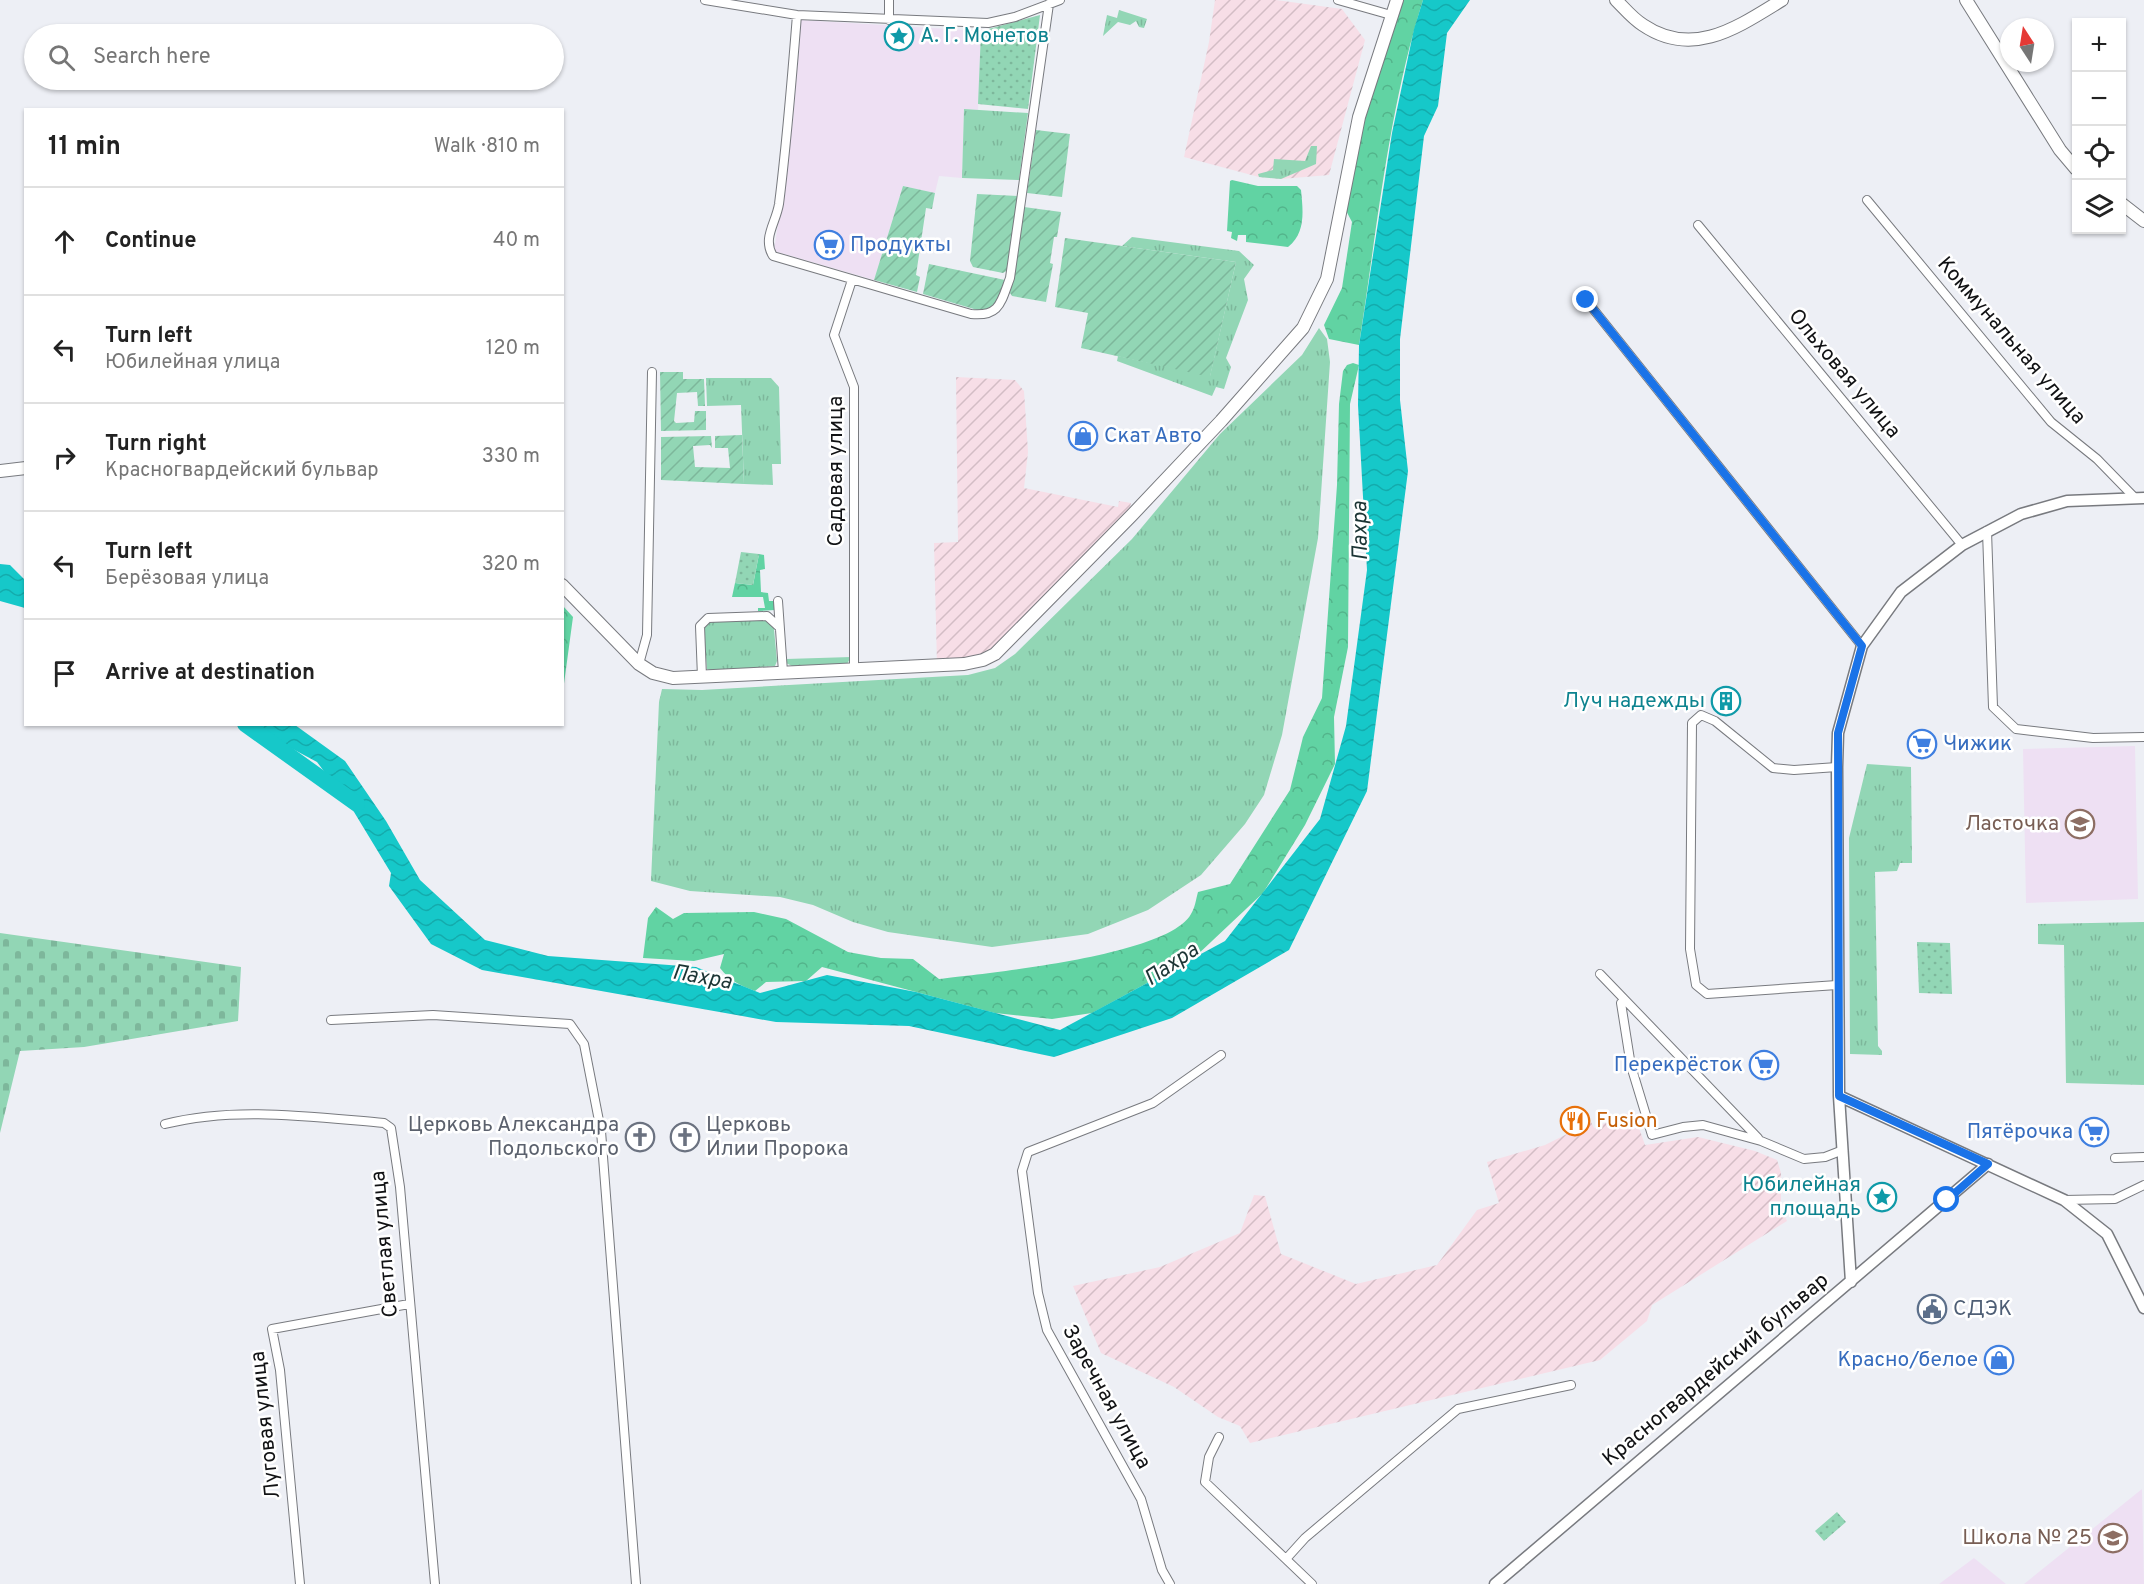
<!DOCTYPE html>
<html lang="en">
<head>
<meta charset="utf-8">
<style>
	:root { --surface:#fff; --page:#f6f6f6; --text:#222; --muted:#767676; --line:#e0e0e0 }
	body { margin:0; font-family:Overpass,sans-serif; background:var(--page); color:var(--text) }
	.controls { position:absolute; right:18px; top:18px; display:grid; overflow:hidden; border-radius:0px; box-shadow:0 2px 4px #0004 }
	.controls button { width:54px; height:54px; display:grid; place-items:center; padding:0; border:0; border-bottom:2px solid var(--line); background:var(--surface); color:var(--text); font:30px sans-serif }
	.compass { position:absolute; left:2000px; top:18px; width:54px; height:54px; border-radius:50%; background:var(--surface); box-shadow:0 2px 4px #0004; rotate:348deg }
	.stop { position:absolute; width:18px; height:18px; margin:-14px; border:4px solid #1a73e8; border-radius:50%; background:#fff }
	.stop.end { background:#1a73e8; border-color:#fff; box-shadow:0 2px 6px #0008 }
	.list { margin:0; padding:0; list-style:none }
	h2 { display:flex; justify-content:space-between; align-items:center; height:78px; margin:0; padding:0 24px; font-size:26px }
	h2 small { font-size:20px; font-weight:400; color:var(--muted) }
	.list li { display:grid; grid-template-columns:39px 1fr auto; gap:18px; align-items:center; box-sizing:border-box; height:108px; padding:0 24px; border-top:2px solid var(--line) }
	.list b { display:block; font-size:22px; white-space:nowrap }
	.list p { margin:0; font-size:20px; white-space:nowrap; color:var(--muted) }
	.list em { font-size:20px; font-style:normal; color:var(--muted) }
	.icon { flex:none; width:33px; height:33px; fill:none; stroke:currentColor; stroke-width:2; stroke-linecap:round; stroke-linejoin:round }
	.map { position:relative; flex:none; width:2144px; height:1584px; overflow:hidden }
	.search { position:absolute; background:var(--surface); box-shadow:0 2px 4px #0004; left:24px; top:24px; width:540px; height:66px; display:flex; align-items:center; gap:15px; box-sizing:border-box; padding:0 21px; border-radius:33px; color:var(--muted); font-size:22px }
	.panel { position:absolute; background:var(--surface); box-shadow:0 2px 4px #0004; left:24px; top:108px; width:540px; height:618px; border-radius:0px }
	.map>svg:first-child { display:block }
	.industrial { fill:url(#industrial-furrows) }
	.education { fill:#eee0f3 }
	.grass { fill:url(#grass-tufts) }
	.forest { fill:url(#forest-crowns) }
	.cemetery { fill:url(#cemetery-stones) }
	.park { fill:url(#park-dots) }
	.garden { fill:url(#garden-furrows) }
	.water { fill:url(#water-waves) }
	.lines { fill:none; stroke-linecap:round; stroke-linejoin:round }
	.river { stroke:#16c8c9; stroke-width:16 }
	.minor-casing { stroke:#787a7f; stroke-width:10 }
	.tertiary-casing { stroke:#787a7f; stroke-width:13 }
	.secondary-casing { stroke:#787a7f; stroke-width:14 }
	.minor { stroke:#fff; stroke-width:8 }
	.tertiary { stroke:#fff; stroke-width:10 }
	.secondary { stroke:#fff; stroke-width:12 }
	.route { stroke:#1a73e8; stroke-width:8 }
	.labels { text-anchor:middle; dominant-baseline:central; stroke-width:5; stroke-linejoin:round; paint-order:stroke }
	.culture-label { font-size:21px; fill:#0d838f; stroke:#fff; text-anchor:end }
	.shop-label { font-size:21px; fill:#366cbe; stroke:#fff; text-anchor:start }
	.street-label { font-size:21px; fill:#111214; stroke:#fff }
	.education-label { font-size:21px; fill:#785e54; stroke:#fff; text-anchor:end }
	.food-label { font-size:21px; fill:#c56008; stroke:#fff; text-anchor:start }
	.worship-label { font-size:21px; fill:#5b616d; stroke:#fff; text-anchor:end }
	.service-label { font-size:21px; fill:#4e5e75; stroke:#fff; text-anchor:start }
	.water-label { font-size:22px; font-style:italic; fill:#1c3535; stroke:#fff }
</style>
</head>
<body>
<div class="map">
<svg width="2144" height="1584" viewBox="0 0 2144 1584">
	<defs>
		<pattern id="industrial-furrows" width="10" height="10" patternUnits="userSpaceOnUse" patternTransform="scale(1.5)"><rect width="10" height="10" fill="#f7dee7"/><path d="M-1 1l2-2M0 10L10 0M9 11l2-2" fill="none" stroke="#d3bdc5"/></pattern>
		<pattern id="grass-tufts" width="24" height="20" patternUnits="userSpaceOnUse" patternTransform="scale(1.5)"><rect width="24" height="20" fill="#92d6b5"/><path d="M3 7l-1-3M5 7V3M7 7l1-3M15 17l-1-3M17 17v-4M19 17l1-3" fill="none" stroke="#7db79b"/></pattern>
		<pattern id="forest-crowns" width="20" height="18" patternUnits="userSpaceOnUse" patternTransform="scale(1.5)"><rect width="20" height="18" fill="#61d3a3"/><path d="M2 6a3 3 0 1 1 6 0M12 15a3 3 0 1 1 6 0" fill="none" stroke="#53b48b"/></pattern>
		<pattern id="cemetery-stones" width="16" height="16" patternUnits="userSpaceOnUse" patternTransform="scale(1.5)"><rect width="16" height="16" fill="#92d6b5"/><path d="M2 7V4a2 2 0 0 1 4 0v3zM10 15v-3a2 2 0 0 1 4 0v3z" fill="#7db79b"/></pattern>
		<pattern id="park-dots" width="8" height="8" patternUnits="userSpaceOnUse" patternTransform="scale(1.5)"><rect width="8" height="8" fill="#92d6b5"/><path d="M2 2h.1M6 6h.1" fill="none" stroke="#7db79b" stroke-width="1.8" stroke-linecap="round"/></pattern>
		<pattern id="garden-furrows" width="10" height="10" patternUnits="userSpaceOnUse" patternTransform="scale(1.5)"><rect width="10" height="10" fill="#92d6b5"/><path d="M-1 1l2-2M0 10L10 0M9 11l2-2" fill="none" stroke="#7db79b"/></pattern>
		<pattern id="water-waves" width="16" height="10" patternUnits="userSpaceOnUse" patternTransform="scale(1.5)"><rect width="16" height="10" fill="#16c8c9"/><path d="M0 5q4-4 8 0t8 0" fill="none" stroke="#13abac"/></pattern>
	</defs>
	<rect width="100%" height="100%" fill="#edeff5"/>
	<path class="industrial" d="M1215,0H1276L1342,9L1365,40L1329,175L1281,179L1259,177L1184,157L1209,42Z
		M956,377L1015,380L1024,391L1028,452L1024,488L1118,507L1119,501L1131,503L1129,512L995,654L937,665L934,543L958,542Z
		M1633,1111L1645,1145L1698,1137L1755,1151L1777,1160L1781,1173V1208L1787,1221L1652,1305L1647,1321L1600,1360L1250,1443L1240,1426L1218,1417L1174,1387L1101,1353L1073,1286L1160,1267L1240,1233L1254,1195L1265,1196L1281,1254L1356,1284L1437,1265L1477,1210L1499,1203L1487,1162L1545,1145L1591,1122L1594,1128Z"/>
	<path class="education" d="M801,20L981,31L978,110L964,109L962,178L939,176L935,193L903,186L874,280L774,251L793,122Z
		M2135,746L2138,899L2026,903L2023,749Z
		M2142,1489L2144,1584H2024Z
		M1974,1558L2006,1584H1939Z"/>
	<path class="grass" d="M1119,10L1147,19L1144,28L1139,27L1136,21L1130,25L1118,22L1103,36L1107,15L1117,18Z
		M964,109L1028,113L1019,180L962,178Z
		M1311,146H1317L1316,164L1281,179L1259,177L1258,174L1273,170L1274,159L1305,161Z
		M1132,237L1239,251L1254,265L1244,279L1248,300L1226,358L1231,367L1224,389L1216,387L1212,396L1117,361L1118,356L1210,376L1236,262L1122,246Z
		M1319,328L1327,339L1330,362L1318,538L1282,735L1264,795L1245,824L1201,875L1148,910L1088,934L992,947L888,932L853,922L813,905L780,897L690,891L651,881L659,702L662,689L702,690L968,675L995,668L1015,654L1132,539L1220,434L1302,355Z
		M706,378H771L779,387L781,464H772L773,485L744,484L741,405L707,406Z
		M773,619L777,661L775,666L713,671L707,669L703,622Z
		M851,657L847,664L794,667L786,663V659Z
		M1867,764L1911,767L1912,863H1900L1897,871L1875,872L1878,1046L1882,1051V1055L1850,1054L1849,838Z
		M2144,922V1085L2066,1083L2064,945L2038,944V924Z"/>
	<path class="forest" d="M1397,0H1423C1388,111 1377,230 1359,345L1329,339L1324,325L1342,288L1352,222L1342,203Z
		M1232,180L1258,186H1297L1301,190C1303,211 1306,233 1288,247L1246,242V235H1238L1237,241L1231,238L1232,232L1227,231L1230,181Z
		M1353,363L1359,365L1350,404L1348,647L1334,717L1335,764L1305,825L1263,893L1195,957L1092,1013L1052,1019L995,1013L822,967L806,981L766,982L755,991C741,986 729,980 720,968L724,954L694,961L643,958L648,918L656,907L673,919L684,913L754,912L786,919L848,952L881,958L913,959L939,979C988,973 1168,956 1191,914C1195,908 1196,899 1198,892L1230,884L1290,790L1303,737L1322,698L1337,485L1339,404L1343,371L1347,365Z
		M759,554L764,555L765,569L760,570L761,592L768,593L769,601H774L775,610L758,611V608H765L763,597H732L735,583L753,585Z
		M563,606L573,617L563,691Z"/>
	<path class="cemetery" d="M0,933L241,967L238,1021L84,1047L20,1051L0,1133Z"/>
	<path class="park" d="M1040,15L1028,109L978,104L981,31Z
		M741,552L759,554L753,585L735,583Z
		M1917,942L1950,943L1952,994L1919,993Z
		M1837,1512L1846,1522L1824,1541L1815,1531Z"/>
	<path class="garden" d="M1036,130L1070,134L1062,197L1027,193Z
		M903,186L935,193L932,209L926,208L916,275L920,277L917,292L874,280Z
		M977,194L1019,196L1008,270L1003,273L973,267L970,261Z
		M1024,207L1061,212L1057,237H1054L1050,263L1053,264L1046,302L1012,296L1010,293Z
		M1065,238L1236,262L1210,377L1081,348L1088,313L1055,307Z
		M929,264L1005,280L995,306L984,312L923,294Z
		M660,372H683V379H704L705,406H698L697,392L677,393L674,421L676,423L694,422L695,411H706V430L661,431Z
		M742,435L744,484L661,480V437L711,436L712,448L710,445L693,446L695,467L730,468L728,448H715V436Z"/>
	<path class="water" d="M1423,0H1470L1447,33L1438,106L1424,136L1400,339V400L1408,471L1367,791L1289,950L1172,1018L1054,1057L909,1026L776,1022L482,970L431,944L389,886L391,873L351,807L317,762L248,725H295L345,761L386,821L420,880L485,940L548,956L696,967L760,993L827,975L916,992L1060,1030L1225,941L1320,819L1346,726L1367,570L1358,405L1359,345L1392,133L1414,29Z
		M0,564L10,565L25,580V608L0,601Z"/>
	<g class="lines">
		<path class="river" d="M245,724L357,804"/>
		<g class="minor-casing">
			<path id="minor" d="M705,0L797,15L988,23L1015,17L1060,0
				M1338,0L1391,15
				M797,15C792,78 787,141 779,204C776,223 762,238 773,256L971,314C1000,317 1001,302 1010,278L1049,4
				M889,20V0
				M1867,200L2051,422L2097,459L2135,498
				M1698,225L1962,545
				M852,280L834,335L854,387V669
				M1586,300L1862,646
				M1987,531L1993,707L2016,729L2093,738L2144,737
				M778,601L783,672
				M639,664L647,635L652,372
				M702,677L700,626L708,618L767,616L778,626
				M1837,767L1794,770L1773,768L1715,721L1701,715L1692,723L1690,949L1696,985L1707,994L1837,985
				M1600,974L1758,1138
				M1625,1000L1621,1003L1631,1066L1652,1135L1683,1127L1703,1125L1761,1141L1804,1159L1825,1157L1843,1150
				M331,1020L433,1015L570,1024L584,1044L601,1131L636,1584
				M165,1124C235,1106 312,1117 384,1123L391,1128L400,1187L435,1584
				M2115,1158L2144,1157
				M2064,1200L2115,1199L2144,1185
				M1219,1437L1209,1457L1205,1482L1312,1584
				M1286,1559L1305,1538L1458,1409L1571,1385
				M300,1584L280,1370L272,1329L409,1304
				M1170,1584L1162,1570L1141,1499L1047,1330L1038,1293L1022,1171L1028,1152L1153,1103L1221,1055"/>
		</g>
		<g class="tertiary-casing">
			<path id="tertiary" d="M1839,1096L2064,1200L2107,1234L2144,1308
				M1851,1282L1839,1096L1837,767L1838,733L1862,646L1901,592L1962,545L2021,514L2067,501L2144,498
				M1495,1584L1988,1164"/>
		</g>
		<g class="secondary-casing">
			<path id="secondary" d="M1616,0C1624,8 1633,19 1643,25C1693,59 1738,27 1782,0
				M1966,0L2060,150L2076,169
				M2122,204L2144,221
				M0,471L26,468
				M562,585L639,664L653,673L673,678L964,664L983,660L995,654L1132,515L1221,421L1303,328L1327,279L1359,117L1397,0"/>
		</g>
		<use href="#minor" class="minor"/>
		<use href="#tertiary" class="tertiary"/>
		<use href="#secondary" class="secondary"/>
	</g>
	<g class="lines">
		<path class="route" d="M1586,300L1862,646L1838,733L1839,1096L1988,1164L1947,1200"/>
	</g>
	<defs>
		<g id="sight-ring" transform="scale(1.5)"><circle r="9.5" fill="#fff" stroke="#0f9aa8" stroke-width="1.5"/><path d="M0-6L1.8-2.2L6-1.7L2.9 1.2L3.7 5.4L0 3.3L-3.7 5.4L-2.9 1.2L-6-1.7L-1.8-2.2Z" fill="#0f9aa8"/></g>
		<g id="supermarket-ring" transform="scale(1.5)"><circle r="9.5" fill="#fff" stroke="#3f7fe0" stroke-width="1.5"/><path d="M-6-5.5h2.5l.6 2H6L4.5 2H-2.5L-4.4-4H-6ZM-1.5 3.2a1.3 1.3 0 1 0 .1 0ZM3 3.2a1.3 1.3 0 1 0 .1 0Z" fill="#3f7fe0"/></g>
		<g id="shop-ring" transform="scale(1.5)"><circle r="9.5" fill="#fff" stroke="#3f7fe0" stroke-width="1.5"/><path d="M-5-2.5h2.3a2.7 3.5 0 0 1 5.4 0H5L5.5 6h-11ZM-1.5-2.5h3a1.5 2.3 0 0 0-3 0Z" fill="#3f7fe0"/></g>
		<g id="building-ring" transform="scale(1.5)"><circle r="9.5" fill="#fff" stroke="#0f9aa8" stroke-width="1.5"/><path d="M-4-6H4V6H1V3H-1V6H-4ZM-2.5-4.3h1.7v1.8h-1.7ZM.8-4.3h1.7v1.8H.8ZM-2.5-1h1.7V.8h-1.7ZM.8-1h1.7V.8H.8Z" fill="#0f9aa8"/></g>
		<g id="school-ring" transform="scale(1.5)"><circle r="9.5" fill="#fff" stroke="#8d6e63" stroke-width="1.5"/><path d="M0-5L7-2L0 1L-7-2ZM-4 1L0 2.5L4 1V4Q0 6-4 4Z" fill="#8d6e63"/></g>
		<g id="restaurant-ring" transform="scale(1.5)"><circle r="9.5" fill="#fff" stroke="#e8710a" stroke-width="1.5"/><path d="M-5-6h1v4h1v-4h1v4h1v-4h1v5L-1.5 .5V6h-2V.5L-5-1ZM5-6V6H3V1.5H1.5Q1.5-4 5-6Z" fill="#e8710a"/></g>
		<g id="church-ring" transform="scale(1.5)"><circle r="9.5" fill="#fff" stroke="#6b7280" stroke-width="1.5"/><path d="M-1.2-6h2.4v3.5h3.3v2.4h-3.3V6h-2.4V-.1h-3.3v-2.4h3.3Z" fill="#6b7280"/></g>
		<g id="civic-ring" transform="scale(1.5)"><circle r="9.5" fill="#fff" stroke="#5c6f8a" stroke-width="1.5"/><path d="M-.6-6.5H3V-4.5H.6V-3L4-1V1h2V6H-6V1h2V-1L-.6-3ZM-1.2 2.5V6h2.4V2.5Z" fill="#5c6f8a"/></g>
	</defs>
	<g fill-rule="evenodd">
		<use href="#sight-ring" x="899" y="36"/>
		<use href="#supermarket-ring" x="829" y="245"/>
		<use href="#shop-ring" x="1083" y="436"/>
		<use href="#building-ring" x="1726" y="701"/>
		<use href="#supermarket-ring" x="1922" y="744"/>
		<use href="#school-ring" x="2080" y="824"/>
		<use href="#supermarket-ring" x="1764" y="1065"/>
		<use href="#restaurant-ring" x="1575" y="1121"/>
		<use href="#supermarket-ring" x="2094" y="1132"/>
		<use href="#church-ring" x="640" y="1137"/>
		<use href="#church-ring" x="685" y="1137"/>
		<use href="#sight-ring" x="1882" y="1197"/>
		<use href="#civic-ring" x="1932" y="1309"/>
		<use href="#shop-ring" x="1999" y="1360"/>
		<use href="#school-ring" x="2113" y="1538"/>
	</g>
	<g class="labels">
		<g class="culture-label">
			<text x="920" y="36" text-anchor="start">А. Г. Монетов</text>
			<text x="1705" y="701">Луч надежды</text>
			<text x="1861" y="1185">Юбилейная<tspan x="1861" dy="24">площадь</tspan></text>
		</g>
		<g class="shop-label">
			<text x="850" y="245">Продукты</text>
			<text x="1104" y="436">Скат Авто</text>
			<text x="1943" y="744">Чижик</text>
			<text x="1743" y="1065" text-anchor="end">Перекрёсток</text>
			<text x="2073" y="1132" text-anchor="end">Пятёрочка</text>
			<text x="1978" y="1360" text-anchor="end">Красно/белое</text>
		</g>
		<g class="street-label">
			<text transform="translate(2011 341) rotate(49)">Коммунальная улица</text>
			<text transform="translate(1844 374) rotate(50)">Ольховая улица</text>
			<text transform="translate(836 471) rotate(-90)">Садовая улица</text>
			<text transform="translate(385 1244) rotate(-95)">Светлая улица</text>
			<text transform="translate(1716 1370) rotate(-40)">Красногвардейский бульвар</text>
			<text transform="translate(1106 1397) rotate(61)">Заречная улица</text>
			<text transform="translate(266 1425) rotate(-96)">Луговая улица</text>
		</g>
		<g class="education-label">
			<text x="2059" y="824">Ласточка</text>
			<text x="2092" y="1538">Школа № 25</text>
		</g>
		<g class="food-label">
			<text x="1596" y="1121">Fusion</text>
		</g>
		<g class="worship-label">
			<text x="619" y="1125">Церковь Александра<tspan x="619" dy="24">Подольского</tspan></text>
			<text x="706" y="1125" text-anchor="start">Церковь<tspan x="706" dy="24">Илии Пророка</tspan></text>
		</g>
		<g class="service-label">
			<text x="1953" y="1309">СДЭК</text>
		</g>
		<g class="water-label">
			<text transform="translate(1361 531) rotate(-91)">Пахра</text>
			<text transform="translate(1172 965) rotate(-34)">Пахра</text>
			<text transform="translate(702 978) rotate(10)">Пахра</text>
		</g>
	</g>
</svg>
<div class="controls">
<button>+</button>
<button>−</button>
<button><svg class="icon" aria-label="locate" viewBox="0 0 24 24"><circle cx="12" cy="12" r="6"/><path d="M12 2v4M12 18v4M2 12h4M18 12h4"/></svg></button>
<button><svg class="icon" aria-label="layers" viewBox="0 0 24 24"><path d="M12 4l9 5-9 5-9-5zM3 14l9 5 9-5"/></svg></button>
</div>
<svg class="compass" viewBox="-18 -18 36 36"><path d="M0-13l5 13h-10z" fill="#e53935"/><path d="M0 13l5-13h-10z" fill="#767676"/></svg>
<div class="stop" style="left:1947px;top:1200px"></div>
<div class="stop end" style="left:1586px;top:300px"></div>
<div class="search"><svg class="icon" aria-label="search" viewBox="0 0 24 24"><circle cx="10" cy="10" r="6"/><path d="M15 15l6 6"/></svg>Search here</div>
<section class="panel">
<h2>11 min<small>Walk · 810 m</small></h2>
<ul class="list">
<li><svg class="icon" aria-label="ahead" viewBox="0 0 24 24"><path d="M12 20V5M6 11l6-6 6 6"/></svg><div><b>Continue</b></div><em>40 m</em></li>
<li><svg class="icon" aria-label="left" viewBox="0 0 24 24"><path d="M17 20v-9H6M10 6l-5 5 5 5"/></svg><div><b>Turn left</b><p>Юбилейная улица</p></div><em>120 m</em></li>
<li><svg class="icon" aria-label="right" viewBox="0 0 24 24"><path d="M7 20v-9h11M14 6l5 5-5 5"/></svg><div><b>Turn right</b><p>Красногвардейский бульвар</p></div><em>330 m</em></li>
<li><svg class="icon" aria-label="left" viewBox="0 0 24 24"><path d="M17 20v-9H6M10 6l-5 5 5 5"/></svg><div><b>Turn left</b><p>Берёзовая улица</p></div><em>320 m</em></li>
<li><svg class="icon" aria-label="arrive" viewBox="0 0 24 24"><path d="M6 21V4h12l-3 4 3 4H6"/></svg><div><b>Arrive at destination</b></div></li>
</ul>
</section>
</div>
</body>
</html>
